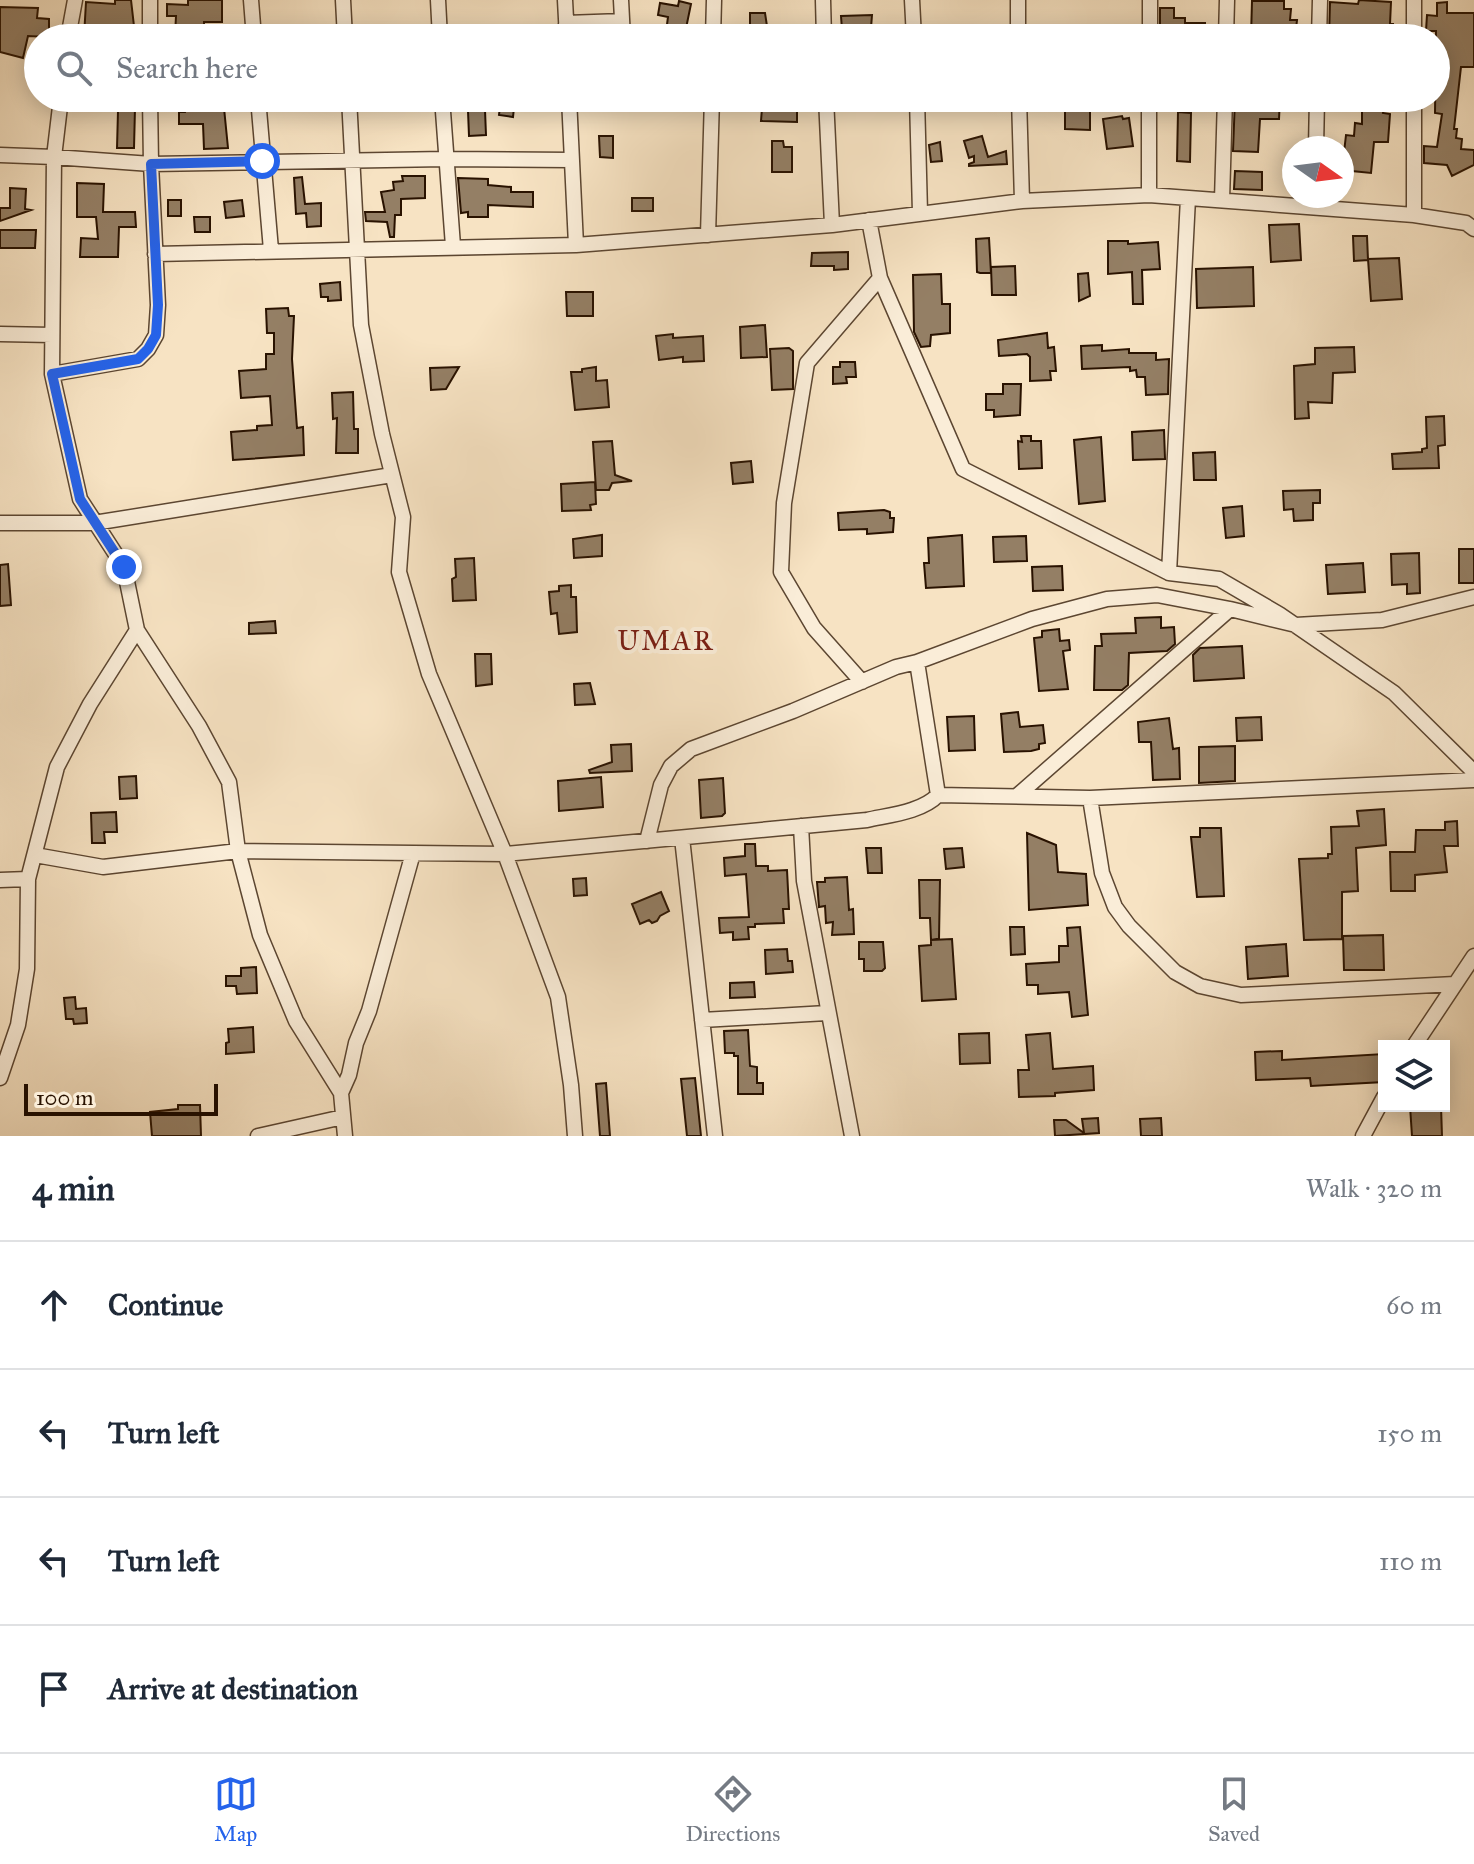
<!DOCTYPE html>
<html lang="en">
<head>
<meta charset="utf-8">
<style>
	:root { --surface:#fff; --page:#f6f6f7; --text:#1f2937; --muted:#747a83; --line:#e0e1e3; --accent:#2563eb }
	body { margin:0; font-family:"IM FELL Great Primer",serif; background:var(--page); color:var(--text) }
	.controls { position:absolute; right:24px; bottom:24px; display:grid; overflow:hidden; border-radius:0px; box-shadow:0 4px 20px #0003 }
	.controls button { width:72px; height:72px; display:grid; place-items:center; padding:0; border:0; border-bottom:2px solid var(--line); background:var(--surface); color:var(--text); font:40px sans-serif }
	.compass { position:absolute; left:1282px; top:136px; width:72px; height:72px; border-radius:50%; background:var(--surface); box-shadow:0 4px 20px #0003; rotate:104deg }
	.scale { position:absolute; left:24px; bottom:20px; width:194px; box-sizing:border-box; padding-left:8px; border:4px solid #291200; border-top:0; font-size:22px; line-height:28px; white-space:nowrap; color:#291200; -webkit-text-stroke:6px #faedd8; paint-order:stroke }
	.stop { position:absolute; width:24px; height:24px; margin:-18px; border:6px solid #2563eb; border-radius:50%; background:#fff }
	.stop.end { background:#2563eb; border-color:#fff; box-shadow:0 2px 8px #0008 }
	.list { margin:0; padding:0; list-style:none }
	h2 { display:flex; justify-content:space-between; align-items:center; height:104px; margin:0; padding:0 32px; font-size:34px }
	h2 small { font-size:26px; font-weight:400; color:var(--muted) }
	.list li { display:grid; grid-template-columns:52px 1fr auto; gap:24px; align-items:center; box-sizing:border-box; height:128px; padding:0 32px; border-top:2px solid var(--line) }
	.list b { display:block; font-size:30px; white-space:nowrap }
	.list em { font-size:26px; font-style:normal; color:var(--muted) }
	.icon { flex:none; width:44px; height:44px; fill:none; stroke:currentColor; stroke-width:2; stroke-linecap:round; stroke-linejoin:round }
	.map { position:relative; flex:none; width:1474px; height:1136px; overflow:hidden }
	.search { position:absolute; background:var(--surface); box-shadow:0 4px 20px #0003; left:24px; right:24px; top:24px; height:88px; display:flex; align-items:center; gap:20px; box-sizing:border-box; padding:0 28px; border-radius:44px; color:var(--muted); font-size:30px }
	.sheet { height:616px; background:var(--surface) }
	nav { display:flex; justify-content:space-around; align-items:center; box-sizing:border-box; height:112px; border-top:2px solid var(--line); background:var(--surface); font-size:22px; color:var(--muted) }
	nav a { display:grid; justify-items:center; gap:4px }
	nav .on { color:var(--accent) }
	.map>svg:first-child { display:block }
	.building { fill:#947f65; stroke:#291200; stroke-width:2 }
	.lines { fill:none; stroke-linecap:round; stroke-linejoin:round }
	.minor-casing { stroke:#5c4631; stroke-width:17 }
	.minor { stroke:#faedd8; stroke-width:14 }
	.route { stroke:#2563eb; stroke-width:10 }
	.labels { text-anchor:middle; dominant-baseline:central; stroke-width:8; stroke-linejoin:round; paint-order:stroke }
	.quarter-label { font-size:28px; letter-spacing:2px; fill:#7a1f14; stroke:#faedd8 }
</style>
</head>
<body>
<div class="map">
<svg width="1474" height="1136" viewBox="0 0 1474 1136">
	<rect width="100%" height="100%" fill="#f7e3c3"/>
	<filter id="stains"><feTurbulence type="fractalNoise" baseFrequency=".0025" numOctaves="4"/><feColorMatrix values="0 0 0 0 .2 0 0 0 0 .09 0 0 0 0 .02 0 0 0 .5 -.17"/></filter>
	<radialGradient id="worn" r=".72"><stop offset=".6" stop-color="#630" stop-opacity="0"/><stop offset="1" stop-color="#630" stop-opacity=".3"/></radialGradient>
	<path class="building" d="M115,0H131L135,35L84,37L86,2L115,4Z
		M188,0H222V22H204V35L175,36L176,16H167V4L188,5Z
		M1359,0L1391,2L1390,24H1393V38H1329L1330,2L1358,4Z
		M679,1L691,4L684,38H671L672,33L666,32L668,17L658,15L660,3L678,6Z
		M1252,1H1284V9H1291L1290,20H1297L1295,38L1251,37Z
		M1447,2V13H1474V67H1461L1454,129H1457L1456,138L1462,139L1461,149L1474,150V165L1452,176L1447,165L1424,163V146L1437,147L1442,114L1435,113L1436,31H1426L1427,15L1437,16V3Z
		M0,7L38,8L37,18L49,19V37L28,36L23,58L0,52Z
		M1160,8H1174V18H1185V23H1205V35L1188,36V38H1160Z
		M750,13H765L767,26H750Z
		M872,15L871,28L898,27L899,37L857,38V29L842,30L841,16Z
		M104,98H123V107L135,108L134,148H117L118,111H104Z
		M199,98H223L228,148L204,149L203,124H179V112H185L186,107H199Z
		M398,98H423L424,109L399,110Z
		M501,98H515L513,117L499,115Z
		M988,98H1009V109L988,110Z
		M1235,98H1280L1279,119H1260L1258,152L1233,151Z
		M772,103L797,104V122L761,121L762,108H772Z
		M1362,105L1384,106L1383,113L1390,114L1388,142H1374L1371,173L1342,170L1346,135L1354,136L1355,123L1362,124Z
		M1065,107H1090V130L1065,129Z
		M485,110L486,135L469,136L468,111Z
		M1178,112L1191,113L1190,162L1177,161Z
		M1122,116L1123,119L1129,118L1133,146L1107,149L1103,119Z
		M599,136H613V158L600,157Z
		M982,136L988,157L1006,151L1007,164L969,166V164L974,162V156L969,158L964,141Z
		M772,141H783L784,147H792V172H772Z
		M940,142L942,161L931,162L929,145Z
		M1235,171L1262,172V190L1234,189Z
		M402,176H425V198L401,199V215H395L394,237H390L387,222L366,221L365,212H385L381,192L394,190L393,182L403,181Z
		M302,177L305,204L321,203V226L307,227L306,213L296,214L294,178Z
		M458,178L488,179V185L511,187V192H533V207L488,205V217H468V212L461,213Z
		M77,183L104,184L103,212H135L136,227H119L118,257H80L81,238L98,239L96,217H77Z
		M10,188L26,189L25,209L31,210L0,221V208H10Z
		M632,198H653V211H632Z
		M168,200H181V216H168Z
		M242,200L244,216L226,218L224,202Z
		M194,217H210V232H195Z
		M1299,224L1301,260L1271,262L1269,225Z
		M0,230H36L35,248H0Z
		M1353,236H1367L1368,260L1354,261Z
		M989,238L991,273H980L977,272L976,239Z
		M1108,241H1128V244L1158,242L1160,269L1142,270L1143,304H1133L1132,272L1108,274Z
		M848,252V269L834,270V266H811L812,253Z
		M1399,258L1402,299L1371,301L1368,259Z
		M1015,266L1016,295H992L991,267Z
		M1253,267L1254,306L1197,308L1196,269Z
		M1088,273L1090,296L1079,301L1078,274Z
		M941,274L942,304H950V333L931,335L930,346L921,347L914,332L913,275Z
		M340,282L341,300L328,301V297H321L320,284Z
		M566,292H593V316H567Z
		M288,308L289,316H294L292,359L297,428L303,427L304,455L233,460L231,432L257,430V426L272,425L270,396L241,398L239,371L266,369V354H274V333H267L266,309Z
		M765,325L767,357L741,358L740,327Z
		M1047,333L1048,348L1054,347L1056,371H1050L1051,380L1030,381V357L1027,354L999,356L998,340Z
		M673,334V338L703,336L704,361L683,362V357L659,360L656,336Z
		M1102,345V351L1129,349V353H1156V360L1169,359L1168,394L1146,395L1145,377H1137L1136,370L1130,371V367L1082,369L1081,346Z
		M1354,347L1355,372L1333,373L1332,403L1308,402L1309,418L1295,419L1294,366L1315,364V348Z
		M789,348L793,351V389L772,390L770,349Z
		M840,362H855L856,377H846L847,383L833,384V367H840Z
		M459,367L446,389L431,390L430,368Z
		M596,367V381L607,380L609,407L575,410L571,372H582V369Z
		M1003,384H1021L1020,415L994,417V410H986V394H1003Z
		M353,392L354,429H358V453H336L337,418L333,419L332,393Z
		M1444,416L1445,445L1438,446L1439,468L1393,469L1392,454L1422,452V449L1427,448L1426,417Z
		M1164,430L1165,459L1133,460L1132,432Z
		M1021,436H1031V441H1041L1042,468L1019,469L1018,441L1022,442Z
		M1101,437L1105,501L1079,504L1074,440Z
		M612,441L615,475L632,481L612,483L609,490H596L593,442Z
		M1215,452L1216,480H1194L1193,453Z
		M751,461L753,482L733,484L731,463Z
		M595,482L596,504L590,505L591,510L562,511L561,484Z
		M1320,490V503H1313V520L1294,521L1293,509L1284,510L1283,491Z
		M1242,506L1244,536L1226,538L1223,508Z
		M884,510L890,512V518H894L893,532L867,534V529L839,530L838,513Z
		M602,535V556L574,558L573,539Z
		M962,535L964,586L926,588L924,563H929L928,538Z
		M1026,536L1027,561L994,562L993,537Z
		M1459,549H1474V583H1459Z
		M1419,553L1420,593L1407,594V584L1392,585L1391,554Z
		M474,558L476,600L453,601L452,579L456,577L455,559Z
		M1363,563L1365,592L1328,594L1326,565Z
		M8,564L11,605L0,606V565Z
		M1062,566L1063,590L1033,591L1032,567Z
		M571,585V597H576L577,632L559,634L557,613L551,614L549,592L559,591V586Z
		M1161,617V628L1174,627L1175,644L1167,651L1129,653L1128,685L1122,690H1094L1095,646H1102L1101,634L1136,633L1135,618Z
		M275,621L276,633L249,634V623Z
		M1059,629L1060,641L1069,640L1070,650L1063,651L1068,689L1039,691L1034,638L1042,637V631Z
		M1242,646L1244,678L1194,681L1193,655L1200,648Z
		M475,654H491L492,684L476,686Z
		M590,683L595,704L575,705L574,684Z
		M1018,712L1020,727L1043,725L1045,743L1039,744V749L1031,751L1004,752L1001,714Z
		M974,716L975,750L949,751L947,717Z
		M1261,717L1262,740L1237,741L1236,718Z
		M1169,718L1173,749L1179,748L1180,779L1153,780L1151,742H1139L1138,722Z
		M631,744L632,771L590,773L589,770L612,762L611,745Z
		M1235,746V781L1199,783V747Z
		M136,776L137,798L120,799L119,777Z
		M601,777L603,807L559,811L558,781Z
		M723,778L725,813L722,816L701,818L699,780Z
		M1384,809L1386,845L1356,848L1358,891L1342,892V939L1304,940L1299,859L1328,858V854H1332L1331,827L1359,826L1357,811Z
		M116,812L117,832H104L105,843H92L91,813Z
		M1457,821L1458,846H1444L1447,872L1415,875V891H1391L1390,852H1415L1416,830H1445V822Z
		M1200,828H1221L1224,896L1197,897L1191,837H1200Z
		M1027,833L1056,845L1058,872L1086,874L1088,905L1029,910Z
		M745,844H755L756,866H768V871L787,870L789,909H783L784,923L755,924V927H748L749,939L733,940V932L720,933L719,918L749,917L746,874L725,876L724,858L745,856Z
		M866,848H881L882,873H868Z
		M962,848L964,867L946,869L944,849Z
		M847,877L849,910L853,909L854,934L832,935L833,922L826,923L825,906L819,907L817,882H825V878Z
		M586,878L587,895L574,896L573,879Z
		M919,880H940L939,939L931,940L930,918H920Z
		M661,892L669,911L660,916L657,921L652,923L649,920L640,924L632,904Z
		M1010,927H1024L1025,954L1011,955Z
		M1080,927L1088,1015L1072,1017L1069,992L1038,994V985H1027L1026,964L1059,962V946H1068L1067,928Z
		M1383,935L1384,970H1344L1343,936Z
		M952,939L956,999L922,1001L919,946L931,945V940Z
		M859,942H883L885,968L882,971H864V959H859Z
		M1286,944L1288,976L1248,979L1246,947Z
		M787,949L788,961H792L793,972L766,974L765,950Z
		M256,967L257,993L237,994L236,986H226V976H241V968Z
		M754,982L755,997L730,998V983Z
		M75,997L76,1009L86,1008L87,1023L74,1024L73,1019H66L64,998Z
		M253,1027L254,1052L226,1054V1043L229,1042L228,1029Z
		M748,1030L750,1066L757,1067V1083H763V1094H738V1056H734V1053H725L724,1031Z
		M989,1033L990,1063L960,1064L959,1034Z
		M1050,1033L1053,1069L1093,1066L1094,1090L1055,1093V1096L1019,1097L1018,1070H1029L1026,1035Z
		M1282,1051V1060L1384,1054V1082L1311,1086L1310,1078L1256,1080L1255,1052Z
		M695,1078L701,1136H687L681,1079Z
		M606,1083L610,1136H600L596,1084Z
		M178,1105H200L201,1136H152L150,1112L178,1109Z
		M1410,1106H1441L1442,1136H1412Z
		M1098,1118L1099,1133L1055,1136L1054,1120H1066L1084,1133L1082,1119Z
		M1161,1118L1162,1136H1141L1140,1119Z"/>
	<g class="lines">
		<g class="minor-casing">
			<path id="minor" d="M150,0V38
				M251,0L254,38
				M343,0L345,38
				M438,0L440,38
				M565,0L567,38
				M621,0L623,38
				M823,0L824,38
				M912,0L914,38
				M1018,0V38
				M1414,0V38
				M566,23L622,21
				M68,38L75,0
				M713,38L714,0
				M1150,38V0
				M1226,38L1227,0
				M1319,38L1320,0
				M61,98L54,157L52,374L80,499L124,567L137,630L199,726L229,782L238,851L260,935L296,1021L341,1093
				M258,98L271,250
				M349,98L361,325L382,434L403,517L399,572L429,674L505,854L558,997L571,1085L575,1136
				M442,98L453,246
				M569,98L576,245
				M826,98L832,225
				M917,98L920,213
				M1019,98L1022,201
				M1414,98V215
				M1316,148L1317,98
				M0,155L54,157L151,164L445,159L571,160
				M1149,195V98
				M1222,200L1225,98
				M869,220L880,278L963,469L1169,573L1219,579L1279,614L1394,693L1474,772
				M708,235L712,98
				M155,254L576,245L832,225L1022,201L1149,195L1414,215L1466,223L1474,229
				M0,334L52,335
				M52,374L138,359L148,349L156,335L158,305L151,164L150,98
				M0,523H94L392,475
				M1169,573L1188,198
				M862,682L814,628L781,572L784,503L807,363L880,278
				M938,795L1090,798L1474,780
				M1018,795L1230,609
				M1090,798L1102,873L1115,907L1129,926L1175,972L1200,986L1241,995L1455,984
				M801,826L804,881L852,1136
				M682,838L715,1136
				M647,841L661,785L671,766L691,749L793,711L896,667L917,662L1032,619L1107,599L1157,595L1230,609L1296,625L1382,620L1474,597
				M35,855L103,867L238,851L505,854L867,820C889,815 922,812 938,795L917,662
				M0,880L28,879
				M702,1020L827,1013
				M1414,1046L1474,956
				M0,1078L18,1025L27,969L28,879L57,767L90,704L137,630
				M258,1136L343,1117
				M345,1136L341,1093L349,1075L356,1043L369,1011L413,853
				M1363,1136L1384,1097"/>
		</g>
		<use href="#minor" class="minor"/>
	</g>
	<g class="lines">
		<path class="route" d="M124,567L80,499L52,374L138,359L148,349L156,335L158,305L151,164L262,161"/>
	</g>
	<g class="labels">
		<g class="quarter-label">
			<text x="666" y="640">UMAR</text>
		</g>
	</g>
	<rect width="100%" height="100%" filter="url(#stains)"/>
	<rect width="100%" height="100%" fill="url(#worn)"/>
</svg>
<div class="controls">
<button><svg class="icon" aria-label="layers" viewBox="0 0 24 24"><path d="M12 4l9 5-9 5-9-5zM3 14l9 5 9-5"/></svg></button>
</div>
<svg class="compass" viewBox="-18 -18 36 36"><path d="M0-13l5 13h-10z" fill="#e53935"/><path d="M0 13l5-13h-10z" fill="#747a83"/></svg>
<div class="scale">100 m</div>
<div class="stop" style="left:262px;top:161px"></div>
<div class="stop end" style="left:124px;top:567px"></div>
<div class="search"><svg class="icon" aria-label="search" viewBox="0 0 24 24"><circle cx="10" cy="10" r="6"/><path d="M15 15l6 6"/></svg>Search here</div>
</div>
<section class="sheet">
<h2>4 min<small>Walk · 320 m</small></h2>
<ul class="list">
<li><svg class="icon" aria-label="ahead" viewBox="0 0 24 24"><path d="M12 20V5M6 11l6-6 6 6"/></svg><div><b>Continue</b></div><em>60 m</em></li>
<li><svg class="icon" aria-label="left" viewBox="0 0 24 24"><path d="M17 20v-9H6M10 6l-5 5 5 5"/></svg><div><b>Turn left</b></div><em>150 m</em></li>
<li><svg class="icon" aria-label="left" viewBox="0 0 24 24"><path d="M17 20v-9H6M10 6l-5 5 5 5"/></svg><div><b>Turn left</b></div><em>110 m</em></li>
<li><svg class="icon" aria-label="arrive" viewBox="0 0 24 24"><path d="M6 21V4h12l-3 4 3 4H6"/></svg><div><b>Arrive at destination</b></div></li>
</ul>
</section>
<nav>
<a class="on"><svg class="icon" aria-label="map" viewBox="0 0 24 24"><path d="M3 6l6-2 6 2 6-2v14l-6 2-6-2-6 2zM9 4v14M15 6v14"/></svg>Map</a>
<a><svg class="icon" aria-label="directions" viewBox="0 0 24 24"><path d="M12 3l9 9-9 9-9-9zM9 14v-3h6M13 9l2 2-2 2"/></svg>Directions</a>
<a><svg class="icon" aria-label="saved" viewBox="0 0 24 24"><path d="M7 4h10v16l-5-4-5 4z"/></svg>Saved</a>
</nav>
</body>
</html>
